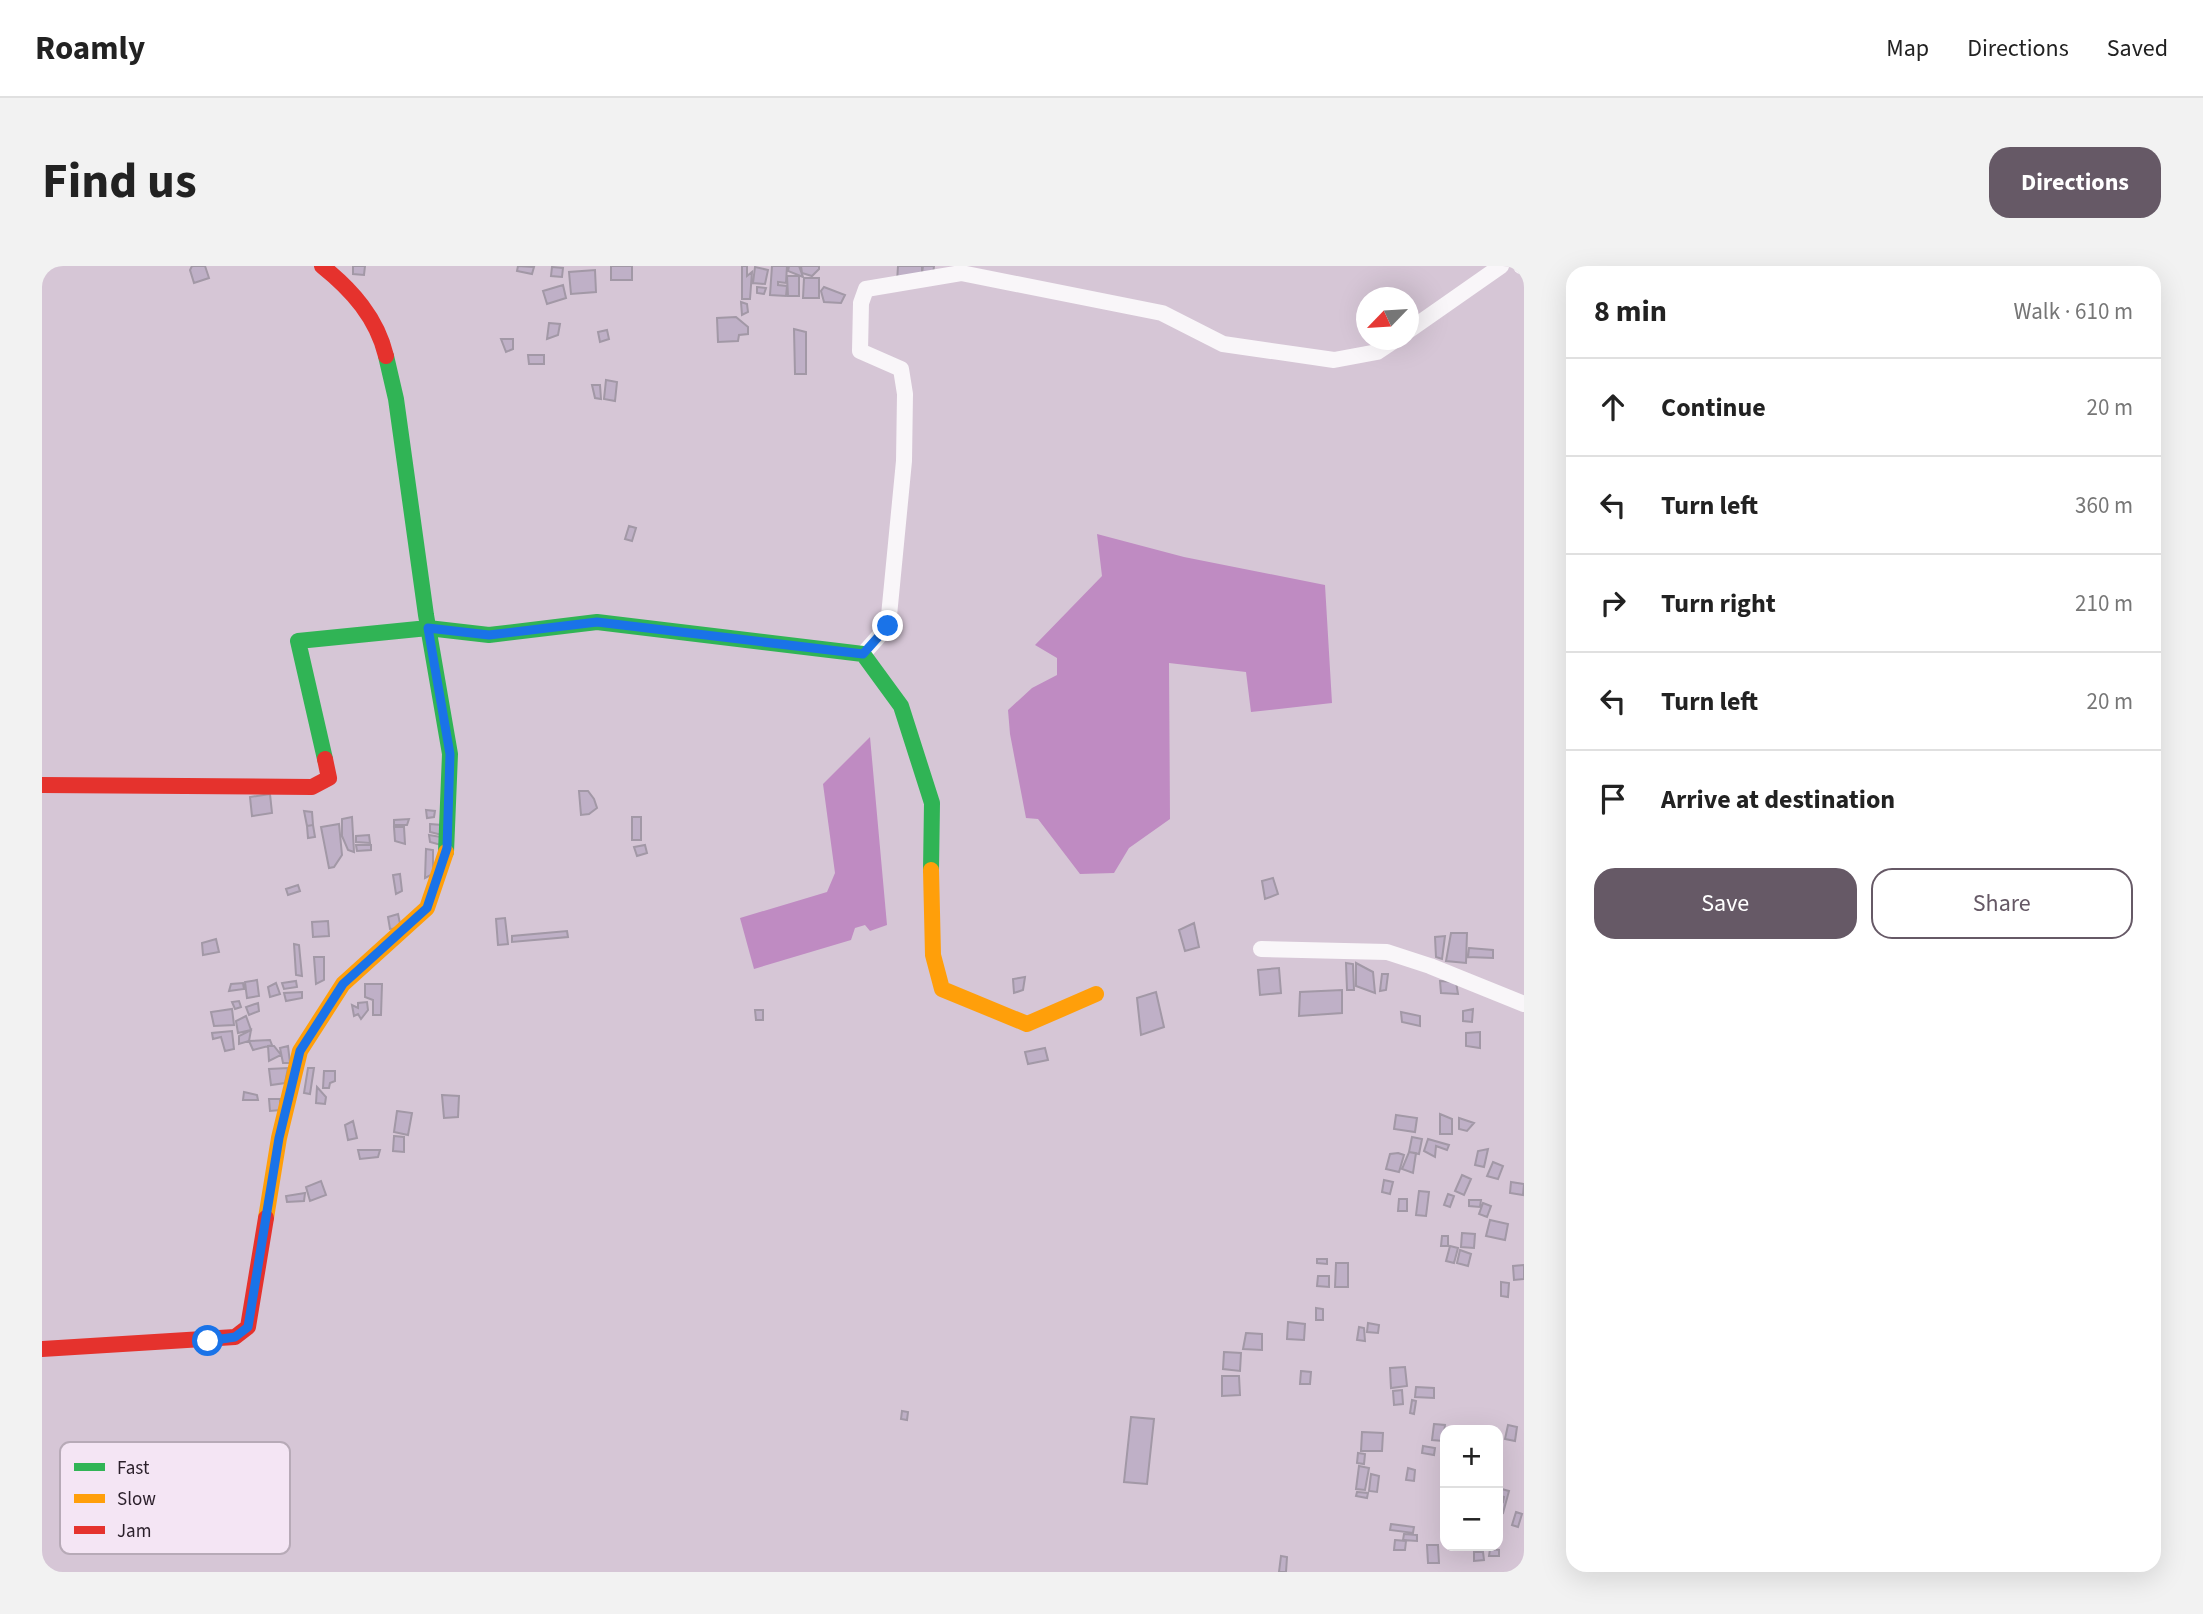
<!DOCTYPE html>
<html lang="en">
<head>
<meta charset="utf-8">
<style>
	:root { --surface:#fff; --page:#f2f2f2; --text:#222; --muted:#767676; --line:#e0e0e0; --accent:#665966 }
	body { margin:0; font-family:"Source Sans 3",sans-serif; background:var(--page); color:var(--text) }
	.controls { position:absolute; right:21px; bottom:21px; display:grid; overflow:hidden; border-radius:14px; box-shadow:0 7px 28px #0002 }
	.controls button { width:63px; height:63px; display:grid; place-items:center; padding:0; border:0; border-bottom:2px solid var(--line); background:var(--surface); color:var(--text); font:35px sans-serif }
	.compass { position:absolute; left:1314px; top:21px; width:63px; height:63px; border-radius:50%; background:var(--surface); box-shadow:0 7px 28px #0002; rotate:245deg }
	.stop { position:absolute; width:21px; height:21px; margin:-16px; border:5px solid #1a73e8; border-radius:50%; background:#fff }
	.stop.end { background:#1a73e8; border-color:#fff; box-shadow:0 2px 7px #0008 }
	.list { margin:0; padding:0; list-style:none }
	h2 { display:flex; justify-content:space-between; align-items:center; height:91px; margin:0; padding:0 28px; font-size:30px }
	h2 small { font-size:23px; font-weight:400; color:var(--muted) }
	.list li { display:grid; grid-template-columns:46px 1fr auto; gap:21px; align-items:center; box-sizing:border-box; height:98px; padding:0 28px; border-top:2px solid var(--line) }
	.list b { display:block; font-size:26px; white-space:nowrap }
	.list em { font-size:23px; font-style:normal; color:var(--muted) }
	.actions { display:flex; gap:14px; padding:21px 28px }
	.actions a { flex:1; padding:16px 0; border:2px solid var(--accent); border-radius:21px; text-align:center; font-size:24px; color:var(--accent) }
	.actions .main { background:var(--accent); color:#fff }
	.icon { flex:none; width:38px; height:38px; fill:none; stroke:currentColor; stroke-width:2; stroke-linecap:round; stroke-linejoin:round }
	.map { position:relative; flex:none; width:1482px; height:1306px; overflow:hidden; border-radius:21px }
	header { display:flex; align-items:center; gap:42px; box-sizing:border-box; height:98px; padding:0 35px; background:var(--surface); border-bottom:2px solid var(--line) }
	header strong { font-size:33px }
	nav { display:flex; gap:38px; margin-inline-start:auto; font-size:24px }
	.intro { display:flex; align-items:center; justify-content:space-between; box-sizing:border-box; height:168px; padding:0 42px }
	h1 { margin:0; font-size:49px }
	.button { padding:18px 32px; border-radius:21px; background:var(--accent); color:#fff; font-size:24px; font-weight:700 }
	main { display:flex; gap:42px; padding:0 42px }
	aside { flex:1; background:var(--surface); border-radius:21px; box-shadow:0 7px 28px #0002 }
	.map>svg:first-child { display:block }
	.water { fill:#bf8bc2 }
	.building { fill:#bfb0c7; stroke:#a298a6; stroke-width:2 }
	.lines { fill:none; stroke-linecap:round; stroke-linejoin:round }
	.street { stroke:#f9f6f9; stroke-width:16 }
	.fast { stroke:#30b455; stroke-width:16 }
	.slow { stroke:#ff9f0a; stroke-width:16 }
	.jam { stroke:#e5322d; stroke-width:16 }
	.route { stroke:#1a73e8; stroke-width:9 }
	.key { fill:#f4e5f4; stroke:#b7aab7; stroke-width:2 }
	.key-label { font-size:19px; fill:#2a1f2a }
</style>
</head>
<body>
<header>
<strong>Roamly</strong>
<nav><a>Map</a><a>Directions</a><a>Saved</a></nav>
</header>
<div class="intro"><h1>Find us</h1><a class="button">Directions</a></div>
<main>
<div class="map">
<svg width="1482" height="1306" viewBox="0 0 1482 1306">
	<rect width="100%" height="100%" fill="#d6c6d6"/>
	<path class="water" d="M1055,268L1142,291L1283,319L1290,437L1209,446L1204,406L1127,397L1128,553L1087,582L1072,607L1038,608L996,553L984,552L968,468L966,444L990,422L1015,409V392L993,379L1060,310Z
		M828,471L845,659L828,665L823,659L813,662L809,674L712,703L698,652L785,626L793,607L781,518Z"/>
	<path class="building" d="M150,0H163L167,12L152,17L148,4Z
		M311,0H323L322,9L311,8Z
		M476,0L492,1L490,8L475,5Z
		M569,0H590V14H569Z
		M700,0H705V10L710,6L708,33H700Z
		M730,0H745L744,17L736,16V19L745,20L744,30L728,29Z
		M747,0H757L761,11L746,5Z
		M759,0H777V3L770,10L760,7Z
		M856,0H880V14L855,16Z
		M881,0H892L891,8L880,7Z
		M510,1L521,2L520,11L509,10Z
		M713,1L726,4L723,18L711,17Z
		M553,4L554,26L529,28L527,6Z
		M745,10H757V30H746Z
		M762,12H777V32H761Z
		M521,19L524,32L505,38L501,25Z
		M715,21L724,22L722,28L715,27Z
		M782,21L803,29L799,37L782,36L779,25Z
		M699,36L705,38L706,46L700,49Z
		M694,51L706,61V68L697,69L696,75L676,76L675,52Z
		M507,57L518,58L516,69L505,73Z
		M752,63L764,66V108H753Z
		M565,64L567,73L558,76L556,66Z
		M459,73H471V83L464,86Z
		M486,89H502V98H487Z
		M564,114L575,116L573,135L562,133Z
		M550,119H558L559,133L553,132Z
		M587,260L594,262L590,275L583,273Z
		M537,525H546L552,533L555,542L547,548L539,549Z
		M228,528L230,547L210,550L208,531Z
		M384,544L393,545L392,551L385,552Z
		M262,545L270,546L271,559L265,560Z
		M310,551L312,586L306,584L300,570V553Z
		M590,551H599V574H590Z
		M367,553L365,559H352V554Z
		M297,558L300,589L292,601L287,602L279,561Z
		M388,558L400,559V569L388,566Z
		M271,559L273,571L266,572L265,560Z
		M352,561H362L363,578L353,575Z
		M327,569L328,577L314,576V570Z
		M387,569L399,571V579L388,576Z
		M314,579H329V584L315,585Z
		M603,579L605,587L595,590L592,581Z
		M384,583L391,584V608L383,612Z
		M358,608L360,625L354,628L351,609Z
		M1231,612L1236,628L1223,633L1220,615Z
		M256,619L258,625L246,629L244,623Z
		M356,648L359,662L348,663L346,651Z
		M463,652L466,678L456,679L454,653Z
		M286,655L287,670L271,671L270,656Z
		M1152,657L1157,681L1143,685L1137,664Z
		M525,665L526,671L470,676V670Z
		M1409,667H1425L1424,697L1404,695Z
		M1403,670L1400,693L1394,691L1393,671Z
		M174,673L177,686L161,689L160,677Z
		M252,678L257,679L260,710L254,709Z
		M1427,682L1451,684V692L1426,691Z
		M272,691H282V714L274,718Z
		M1304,697L1311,698L1312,724H1305Z
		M1314,697L1331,706L1333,727L1314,720Z
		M1237,702L1239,727L1218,729L1216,704Z
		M1340,708H1346L1344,724L1338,725Z
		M983,711L981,724L972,727L971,713Z
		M215,714L217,730L205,732L203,716Z
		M254,715L255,721L242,723L240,717Z
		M1398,715L1414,716L1416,728L1399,727Z
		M201,717L202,723L187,725L189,718Z
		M234,717L238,728L228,731L226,721Z
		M323,718H340L339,749H331V734L323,731Z
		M1300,724V747L1257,750L1258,726Z
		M260,726V732L244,735L242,727Z
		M1114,726L1122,761L1099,769L1095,732Z
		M197,735L199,741L193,743L190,736Z
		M325,736L326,744L319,753L316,748L312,750L310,739L316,742V737Z
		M216,737L217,745L207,749L204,741Z
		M190,743L192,759L172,760L169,746Z
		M1431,743L1430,756L1421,755V745Z
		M713,744H721V754H714Z
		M1359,746L1378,750V760L1360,756Z
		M204,750L209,764L196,767L194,755Z
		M209,764L207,775L197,778V770Z
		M190,765L192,783L183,785L179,771L171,773L170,767Z
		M1438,766V782L1424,780V767Z
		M228,774L230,779L211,784L207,775Z
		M226,780H232L239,789L227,795Z
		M246,780L248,797H241L238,782Z
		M1003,782L1006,794L986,798L983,786Z
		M246,802L243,817L229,819L227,803Z
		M266,802H272L268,828L262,827Z
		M282,805H293V815L288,817L287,822H281Z
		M275,821L284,831L283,838L274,837Z
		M202,826L215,829L216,834H201Z
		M400,829L417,830L416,851L402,852Z
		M227,833H238V844L228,845Z
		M355,845L370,847L366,869L352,866Z
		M1398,848L1410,853V868H1398Z
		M1354,849L1375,852L1373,866L1352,863Z
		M1417,852L1432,857L1425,865L1417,863Z
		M311,855L315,872L306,874L303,859Z
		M352,870L362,871V886L351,885Z
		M1370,871L1380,873L1377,888L1367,886Z
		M1386,873L1407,879L1405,884L1394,880L1393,891L1382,885Z
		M1446,883L1442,901L1433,899L1436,885Z
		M316,884H338L336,891L318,893Z
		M1367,886L1374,887L1371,907L1360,903Z
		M1356,887L1362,889L1357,906L1344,903L1348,888Z
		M1451,896L1461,900L1456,913L1445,910Z
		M1420,909L1429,913L1422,929L1413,925Z
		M1342,914L1351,916L1348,928L1340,926Z
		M279,915L284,929L268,935L264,921Z
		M1469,916L1482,918L1481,929L1468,927Z
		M1377,925L1387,926L1384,950L1374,949Z
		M263,927L262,935L245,936L244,930Z
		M1406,928L1412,930L1408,941L1402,939Z
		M1357,933H1365V945H1356Z
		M1427,934H1439L1438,941L1427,940Z
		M1441,937L1449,940L1445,951L1437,948Z
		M1448,954L1466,958L1463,974L1444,970Z
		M1420,967L1433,968L1432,982L1419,981Z
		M1400,970H1406V980H1399Z
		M1408,980L1416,982L1412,997L1404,995Z
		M1418,984L1429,988L1426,1000L1415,997Z
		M1275,993H1285V998L1275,997Z
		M1294,997H1306V1021H1293Z
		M1482,999V1013L1472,1014L1471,1000Z
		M1276,1010H1287V1021L1275,1020Z
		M1459,1016L1467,1017L1466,1031L1459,1030Z
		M1274,1042L1281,1043V1054H1274Z
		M1246,1056L1263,1058L1262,1074L1245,1073Z
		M1326,1057L1337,1059L1336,1067L1325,1066Z
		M1317,1061L1322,1062L1323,1075L1315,1074Z
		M1204,1067L1220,1068V1084L1201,1083Z
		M1182,1086L1199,1087L1198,1105L1181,1103Z
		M1363,1101L1365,1120L1349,1122L1348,1102Z
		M1259,1105L1269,1106L1268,1118H1258Z
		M1180,1110H1197L1198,1129L1180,1130Z
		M1374,1121L1392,1122V1132L1373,1131Z
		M1360,1124L1361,1138L1352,1139L1351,1125Z
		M1370,1134L1374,1135L1372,1148L1368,1147Z
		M860,1145L866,1146L865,1154L859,1153Z
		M1089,1151L1112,1153L1105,1218L1082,1216Z
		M1392,1158L1403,1159L1401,1175L1390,1174Z
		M1466,1159L1475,1161L1473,1175L1463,1173Z
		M1320,1166L1341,1167L1340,1185H1319Z
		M1381,1180L1393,1182L1392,1189L1380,1187Z
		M1316,1187L1323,1188L1322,1198L1315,1197Z
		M1317,1200L1327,1202L1323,1224L1314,1223Z
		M1366,1202L1373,1204L1372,1215L1364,1214Z
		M1329,1208L1337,1210L1335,1226L1327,1225Z
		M1456,1222L1467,1225L1461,1247L1456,1246V1235L1461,1236L1462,1231L1456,1229Z
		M1315,1226L1326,1227L1325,1232L1314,1230Z
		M1474,1246L1480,1248L1476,1261L1470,1259Z
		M1349,1258L1372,1261L1371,1267L1348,1264Z
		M1362,1268L1375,1269V1275L1361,1274Z
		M1353,1274L1364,1275L1363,1284H1352Z
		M1385,1279H1396L1397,1297H1386Z
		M1448,1283L1457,1284V1290H1447Z
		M1432,1286H1441L1442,1294L1432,1295Z
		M1239,1290L1245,1291L1244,1306H1237Z"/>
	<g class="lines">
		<path class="street" d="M1479,0H1482
			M1366,65L1459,0
			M821,388L846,360L862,195L863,128L859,103L818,85L819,37L824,23L919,7L1120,47L1181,78L1292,94L1335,86L1353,74
			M1219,683L1345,686L1388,700L1482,738"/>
		<path class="fast" d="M344,90L354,133L384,349L408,488L404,586
			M283,493L256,375L386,362L447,369L555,356L821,388L859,440L890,537L889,604"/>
		<path class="slow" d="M889,604L891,689L900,723L985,758L1054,728
			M224,952L237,872L258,785L301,718L385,642L404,586"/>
		<path class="jam" d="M280,0C310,24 335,52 344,90
			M0,519L270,521L287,512L283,493
			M0,1083L193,1071L206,1061L224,952"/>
	</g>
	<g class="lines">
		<path class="route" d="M166,1075L193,1071L206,1061L237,872L258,785L301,718L385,642L405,582L408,488L386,362L447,369L555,356L821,388L846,360"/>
	</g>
	<rect x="18" y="1176" width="230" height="112" rx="10" class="key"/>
	<rect x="32" y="1197" width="31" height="8" fill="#30b455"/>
	<rect x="32" y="1228" width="31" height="9" fill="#ff9f0a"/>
	<rect x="32" y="1260" width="31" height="8" fill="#e5322d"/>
	<g class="key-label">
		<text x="75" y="1208">Fast</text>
		<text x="75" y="1239">Slow</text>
		<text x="75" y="1271">Jam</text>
	</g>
</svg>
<div class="controls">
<button>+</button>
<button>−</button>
</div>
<svg class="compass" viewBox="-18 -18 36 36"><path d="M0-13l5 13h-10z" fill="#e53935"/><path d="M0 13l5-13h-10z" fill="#767676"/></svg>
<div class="stop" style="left:166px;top:1075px"></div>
<div class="stop end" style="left:846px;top:360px"></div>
</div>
<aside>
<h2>8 min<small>Walk · 610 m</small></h2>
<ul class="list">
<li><svg class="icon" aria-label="ahead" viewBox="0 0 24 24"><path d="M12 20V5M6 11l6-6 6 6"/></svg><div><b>Continue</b></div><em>20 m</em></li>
<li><svg class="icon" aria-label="left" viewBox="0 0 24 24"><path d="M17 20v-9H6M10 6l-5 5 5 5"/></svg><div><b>Turn left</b></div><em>360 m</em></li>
<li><svg class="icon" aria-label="right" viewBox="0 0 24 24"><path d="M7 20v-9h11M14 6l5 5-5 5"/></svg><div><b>Turn right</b></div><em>210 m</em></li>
<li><svg class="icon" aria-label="left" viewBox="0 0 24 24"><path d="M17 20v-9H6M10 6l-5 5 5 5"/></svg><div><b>Turn left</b></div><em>20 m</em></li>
<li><svg class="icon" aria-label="arrive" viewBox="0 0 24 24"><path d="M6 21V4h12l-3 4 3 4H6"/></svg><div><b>Arrive at destination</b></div></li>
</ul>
<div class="actions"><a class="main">Save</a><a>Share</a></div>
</aside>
</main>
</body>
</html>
